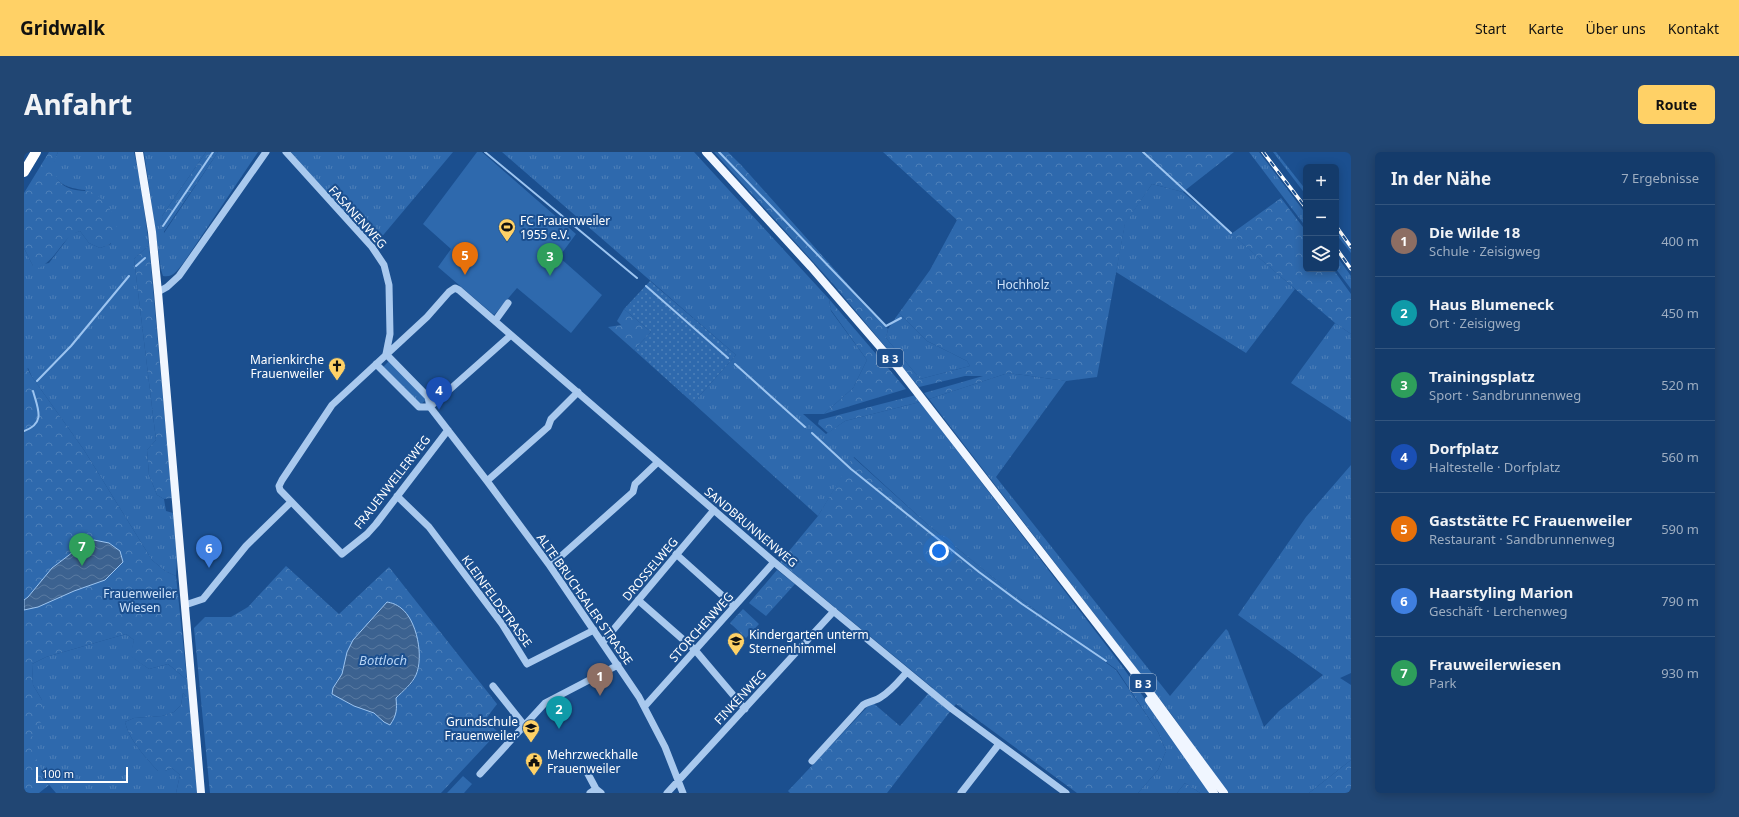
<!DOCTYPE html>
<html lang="de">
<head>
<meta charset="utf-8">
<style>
	:root { --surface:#143b6b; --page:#214673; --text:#f1f3f6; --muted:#9dadc1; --line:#33557e; --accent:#ffd166 }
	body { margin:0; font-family:"Noto Sans",sans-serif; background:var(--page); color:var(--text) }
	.controls { position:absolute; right:12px; top:12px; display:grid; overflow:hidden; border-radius:6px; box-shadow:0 2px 10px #0003 }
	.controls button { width:36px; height:36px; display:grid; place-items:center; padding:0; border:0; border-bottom:1px solid var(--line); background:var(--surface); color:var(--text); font:20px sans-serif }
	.scale { position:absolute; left:12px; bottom:10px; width:92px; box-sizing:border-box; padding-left:4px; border:2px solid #fff; border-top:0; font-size:11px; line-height:14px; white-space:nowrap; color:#fff; -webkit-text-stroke:3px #1b4f8f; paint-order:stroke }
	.you { position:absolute; left:915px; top:399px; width:14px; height:14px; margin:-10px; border:3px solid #fff; border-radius:50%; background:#1a73e8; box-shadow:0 0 0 6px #1a73e833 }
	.badge { display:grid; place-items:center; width:26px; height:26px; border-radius:50%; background:var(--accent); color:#fff; font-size:13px; font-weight:700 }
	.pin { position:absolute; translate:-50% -33px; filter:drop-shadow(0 1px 2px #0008) }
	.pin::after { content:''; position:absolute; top:21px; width:14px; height:12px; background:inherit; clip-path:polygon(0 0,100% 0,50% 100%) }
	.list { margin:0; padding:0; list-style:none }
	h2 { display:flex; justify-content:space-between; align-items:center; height:52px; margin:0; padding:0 16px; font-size:17px }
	h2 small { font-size:13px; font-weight:400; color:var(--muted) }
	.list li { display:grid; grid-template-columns:26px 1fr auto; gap:12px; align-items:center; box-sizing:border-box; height:72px; padding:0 16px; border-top:1px solid var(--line) }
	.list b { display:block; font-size:15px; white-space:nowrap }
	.list p { margin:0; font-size:13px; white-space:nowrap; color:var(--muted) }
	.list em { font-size:13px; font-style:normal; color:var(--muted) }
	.icon { flex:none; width:22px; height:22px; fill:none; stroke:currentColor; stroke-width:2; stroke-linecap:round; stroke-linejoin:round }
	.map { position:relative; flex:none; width:1327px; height:641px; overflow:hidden; border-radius:6px }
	header { display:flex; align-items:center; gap:24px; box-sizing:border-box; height:56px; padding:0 20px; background:var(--accent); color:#111 }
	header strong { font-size:19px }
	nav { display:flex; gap:22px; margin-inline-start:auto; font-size:14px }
	.intro { display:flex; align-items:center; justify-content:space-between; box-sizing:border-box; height:96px; padding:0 24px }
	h1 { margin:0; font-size:28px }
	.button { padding:10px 18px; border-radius:6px; background:var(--accent); color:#111; font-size:14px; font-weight:700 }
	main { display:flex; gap:24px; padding:0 24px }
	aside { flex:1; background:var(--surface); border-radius:6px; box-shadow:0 2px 10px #0003 }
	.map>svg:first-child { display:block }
	.grass { fill:url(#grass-tufts) }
	.forest { fill:url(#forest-crowns); fill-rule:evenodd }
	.garden { fill:url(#garden-dots) }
	.pitch { fill:#2e69ad }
	.water { fill:url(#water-waves); stroke:#9cc4f0 }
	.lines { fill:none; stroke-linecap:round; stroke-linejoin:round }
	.stream { stroke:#9cc4f0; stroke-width:2 }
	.minor { stroke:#a9c9ee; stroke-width:7 }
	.major { stroke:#f0f6ff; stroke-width:8 }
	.highway { stroke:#fff; stroke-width:10 }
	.rail-casing { stroke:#fff; stroke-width:3.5 }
	.rail { stroke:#1b4f8f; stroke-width:2; stroke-dasharray:6; stroke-linecap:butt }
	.labels { text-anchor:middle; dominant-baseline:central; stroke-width:4; stroke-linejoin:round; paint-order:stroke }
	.shield { fill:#1b4f8f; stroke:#bbcadd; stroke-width:1 }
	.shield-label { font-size:11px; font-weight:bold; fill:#fff }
	.street-label { font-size:12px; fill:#fff; stroke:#1b4f8f }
	.poi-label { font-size:12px; fill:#fff; stroke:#1b4f8f; text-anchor:start }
	.park-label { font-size:12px; fill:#cfe3fa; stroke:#1b4f8f }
	.water-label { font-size:13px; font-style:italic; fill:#b5d3f5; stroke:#1b4f8f }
</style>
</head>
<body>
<header>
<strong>Gridwalk</strong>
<nav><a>Start</a><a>Karte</a><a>Über uns</a><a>Kontakt</a></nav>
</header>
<div class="intro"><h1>Anfahrt</h1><a class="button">Route</a></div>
<main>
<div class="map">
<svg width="1327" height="641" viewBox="0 0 1327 641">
	<defs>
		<pattern id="grass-tufts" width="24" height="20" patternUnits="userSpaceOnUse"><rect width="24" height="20" fill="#2e69ad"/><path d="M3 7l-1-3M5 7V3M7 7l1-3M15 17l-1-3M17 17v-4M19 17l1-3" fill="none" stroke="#4d80b9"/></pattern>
		<pattern id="forest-crowns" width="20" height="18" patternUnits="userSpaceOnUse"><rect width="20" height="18" fill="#2e69ad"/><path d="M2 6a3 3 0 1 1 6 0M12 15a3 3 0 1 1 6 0" fill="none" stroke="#4d80b9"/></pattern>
		<pattern id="garden-dots" width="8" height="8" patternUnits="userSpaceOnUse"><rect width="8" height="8" fill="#2e69ad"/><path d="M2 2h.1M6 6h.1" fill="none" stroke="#4d80b9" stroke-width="1.8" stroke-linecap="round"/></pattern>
		<pattern id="water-waves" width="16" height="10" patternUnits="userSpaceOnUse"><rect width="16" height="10" fill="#3c6290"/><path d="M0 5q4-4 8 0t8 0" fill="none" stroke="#597aa1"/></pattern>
	</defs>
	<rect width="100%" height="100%" fill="#1b4f8f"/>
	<path class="grass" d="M34,0H110L116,28L125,93L110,107L132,288L123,298L125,323L133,343L140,347L142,359L149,361L153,406L152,424L141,419L128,408L60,298L8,225L4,216L0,221V96L9,114L25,111L47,82L56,79L65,91L76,96L87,92L61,38C37,36 21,25 34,0Z
		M120,0H182L138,64L140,81L194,0H234L160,110C154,117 150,126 139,124L137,118Z
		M267,0H429L350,94Z
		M478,0H670L805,147L807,159L843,208L829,236L800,262H779L802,282L821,269L896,250L1098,514L1186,641H1176L1161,631L1153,641H1114L1134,618L1142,599L1134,580L1093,518L987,440L903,372L830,305L794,364L669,251L712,203Z
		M1225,0H1235L1282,62V75Z
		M1249,0H1252L1282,38V43Z
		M1128,32L1159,40L1271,137L1222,201L1092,120L1101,71Z
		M1312,77L1327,98V101L1312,82Z
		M1312,103L1327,124V137L1312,117Z
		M875,161L903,189L943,209L946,214L896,227L862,186L864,177Z
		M1311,171L1327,182V270L1267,231Z
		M365,209L403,247L396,253L359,215Z
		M984,221L1042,229L972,325L1146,544L1202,477L1204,479L1240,575L1255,559L1299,523L1214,463L1282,365L1327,313V521L1316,526L1327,533V608L1285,641H1203L1148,563L905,247Z
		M102,482L110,488L107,504L125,517L144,512L163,528L165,548L159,541L157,553L150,560L138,564L110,566L101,570C105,588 122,606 134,619H141L148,616L156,623L152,641H32L0,603L18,548L9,533L8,512L22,505Z"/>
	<path class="forest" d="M25,0H34C27,15 29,31 47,37C55,40 66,37 73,43C86,53 101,77 87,91C85,93 79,95 76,96L65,91L56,79C38,85 34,106 15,116L9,114L0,96V41Z
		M182,0H194L139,81L138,64Z
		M690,0H704L718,14L864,177L862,186L896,227L946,214L943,209L903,189L875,161L906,118L933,68L859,0H1210L1159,40L1128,32L1101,72L1073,225L1042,229L984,221L905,247L900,241L959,224H941L895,235L810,133Z
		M1257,46L1282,79V117H1309L1327,142V182L1311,171L1207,82Z
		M125,93L148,346L140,347L133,343L125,323L123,298L132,288L110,107Z
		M805,147L882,237L800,262L829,236L843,208L807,158Z
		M600,157L627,180L610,198L584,175L597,173L593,169Z
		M3,216L8,225L60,298L128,408L141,419L152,424L163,528L144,512L125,517L106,504L110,488L102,482L22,505L8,512L9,533L18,548L20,565L6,587L7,597L20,622L18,625L25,633L15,641H0V221Z
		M892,243L896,250L821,269L804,281L794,272L795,268Z
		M829,305L903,372L987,440L1092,518L1134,580L1142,599L1134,618L1114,641H1053L932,552L863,641H766L764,639L848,550L876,574L909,536L756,410L794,364Z
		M262,414L315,462L365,415L473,552L461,568L474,580L417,641H186L170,476L181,465H207L224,455ZM388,472C395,490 401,513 388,531C383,537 377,541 372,546L373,557L360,570L351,561L330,554L308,542L312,530L318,522L323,500Z
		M753,418L771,432L742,464L725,451Z
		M719,457L735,472L722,486L706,471Z
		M159,541L165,548L173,641H152L156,623L148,616L141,619H134C122,606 105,588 101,570L110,566L138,564L150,560L157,553Z
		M1327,608V641H1285Z
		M1161,631L1176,641H1153Z"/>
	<path class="garden" d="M626,129L712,203L669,251L610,198L627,180L600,157Z"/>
	<path class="pitch" d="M453,0H458L552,82L535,105L578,143L547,181L493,136L470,163L414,115L427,97L399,72Z
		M439,624L448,632L440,641H423Z"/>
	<path class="water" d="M70,388L85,391L96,399L99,410L81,428L50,439L14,455L0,458V448L4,445L28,416L49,400Z
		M363,450C368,451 372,452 377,456C393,468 400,505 392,523C388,532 379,539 372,546C373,557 373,563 366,573L360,570L350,561L330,554L308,542L309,536L318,522L323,500L329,488Z"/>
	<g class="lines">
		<path class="stream" d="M461,0L613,126
			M695,0L862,174L877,166
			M1119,0L1207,81
			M139,74L189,0
			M112,114L121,106
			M622,134L704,206
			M711,212L781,275
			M13,229L47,194L105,124
			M0,279C22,271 14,257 9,239
			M788,281L827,317L955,420L998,452L1082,509"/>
		<path class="minor" d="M262,0L348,95L360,113L365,133L366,182L362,202
			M134,140L143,135L155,124L242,0
			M471,169L484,151
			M362,202L404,245L406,255L463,329L526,414L615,545L641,595L659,641
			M352,212L395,255H406
			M406,255L487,183
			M424,278L352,372L343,382L318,402L256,338L255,334L258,328L308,253L403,165L425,140L431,136L435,138L750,410L928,557L1042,641
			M463,329L524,275L527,267L554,240
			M373,344L405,375L478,472L503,512L570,478
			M652,402L710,454
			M526,414L609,340L611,332L634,310
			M614,448L671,498L721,557
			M161,453L179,447L222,394L267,350
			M579,490L690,358
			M469,534L500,573
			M621,554L750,410
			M788,609L839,553C845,549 852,549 857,545C867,539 875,529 883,520
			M456,622L521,551L594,513
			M564,622L572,637
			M566,641L572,637L577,641
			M643,641L810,459
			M937,641L975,592"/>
		<path class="major" d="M115,0L128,80L134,140L177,641
			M682,0L787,115L875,217L1118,530L1200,641
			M1125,548L1190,641"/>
		<path class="highway" d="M0,20L12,0"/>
		<g class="rail-casing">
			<path id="rail" d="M1239,0L1282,56
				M1312,74L1327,95
				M1312,96L1327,117"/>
		</g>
		<use href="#rail" class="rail"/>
	</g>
	<defs>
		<g id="stadium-pin" transform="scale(0.9)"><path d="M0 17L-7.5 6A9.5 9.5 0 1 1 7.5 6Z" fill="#ffd166" stroke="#1b4f8f"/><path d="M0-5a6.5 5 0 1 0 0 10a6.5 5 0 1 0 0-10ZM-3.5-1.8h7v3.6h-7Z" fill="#111"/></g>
		<g id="church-pin" transform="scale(0.9)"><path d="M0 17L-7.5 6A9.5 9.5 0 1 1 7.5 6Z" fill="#ffd166" stroke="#1b4f8f"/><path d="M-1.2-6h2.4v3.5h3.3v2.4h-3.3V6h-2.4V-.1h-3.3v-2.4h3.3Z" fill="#111"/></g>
		<g id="school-pin" transform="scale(0.9)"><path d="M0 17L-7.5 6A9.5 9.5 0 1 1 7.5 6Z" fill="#ffd166" stroke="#1b4f8f"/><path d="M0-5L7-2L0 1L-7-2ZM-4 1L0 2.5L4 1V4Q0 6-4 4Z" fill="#111"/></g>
		<g id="civic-pin" transform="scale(0.9)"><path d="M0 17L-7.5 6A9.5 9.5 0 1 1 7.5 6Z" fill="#ffd166" stroke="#1b4f8f"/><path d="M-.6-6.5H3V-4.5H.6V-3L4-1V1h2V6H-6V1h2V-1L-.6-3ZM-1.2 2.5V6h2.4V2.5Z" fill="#111"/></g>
	</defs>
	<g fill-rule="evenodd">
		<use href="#stadium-pin" x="483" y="75"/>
		<use href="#church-pin" x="313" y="214"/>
		<use href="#school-pin" x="712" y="489"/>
		<use href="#school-pin" x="507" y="576"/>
		<use href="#civic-pin" x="510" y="609"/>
	</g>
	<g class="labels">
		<g class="shield">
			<rect x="853" y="197" width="26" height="18" rx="3"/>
			<rect x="1106" y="522" width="26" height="18" rx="3"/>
		</g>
		<g class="shield-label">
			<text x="866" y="206">B 3</text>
			<text x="1119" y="531">B 3</text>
		</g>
		<g class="street-label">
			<text transform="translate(334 65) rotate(48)">FASANENWEG</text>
			<text transform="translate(368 330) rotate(-52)">FRAUENWEILERWEG</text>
			<text transform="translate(727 375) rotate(40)">SANDBRUNNENWEG</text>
			<text transform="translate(626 417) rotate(-50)">DROSSELWEG</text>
			<text transform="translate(561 447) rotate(55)">ALTE BRUCHSALER STRASSE</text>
			<text transform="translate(473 449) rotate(54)">KLEINFELDSTRASSE</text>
			<text transform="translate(677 475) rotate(-48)">STORCHENWEG</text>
			<text transform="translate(716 545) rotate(-47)">FINKENWEG</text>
		</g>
		<g class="poi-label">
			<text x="496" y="68">FC Frauenweiler<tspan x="496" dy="14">1955 e.V.</tspan></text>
			<text x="300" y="207" text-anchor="end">Marienkirche<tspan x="300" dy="14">Frauenweiler</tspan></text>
			<text x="725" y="482">Kindergarten unterm<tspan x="725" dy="14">Sternenhimmel</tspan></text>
			<text x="494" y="569" text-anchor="end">Grundschule<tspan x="494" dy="14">Frauenweiler</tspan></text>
			<text x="523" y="602">Mehrzweckhalle<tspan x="523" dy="14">Frauenweiler</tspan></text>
		</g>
		<g class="park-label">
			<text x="999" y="132">Hochholz</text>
			<text x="116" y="441">Frauenweiler<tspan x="116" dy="14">Wiesen</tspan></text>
		</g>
		<g class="water-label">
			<text x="359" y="508">Bottloch</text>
		</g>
	</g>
</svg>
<div class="controls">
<button>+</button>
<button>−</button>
<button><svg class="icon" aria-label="layers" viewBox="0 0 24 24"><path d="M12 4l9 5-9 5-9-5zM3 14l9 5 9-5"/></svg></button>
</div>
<div class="scale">100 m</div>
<div class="you"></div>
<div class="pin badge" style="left:576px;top:544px;background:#8d6e63">1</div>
<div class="pin badge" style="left:535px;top:577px;background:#0f9aa8">2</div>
<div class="pin badge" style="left:526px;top:124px;background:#2e9e5b">3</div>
<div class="pin badge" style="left:415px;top:258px;background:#1a4fb4">4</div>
<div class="pin badge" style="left:441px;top:123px;background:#e8710a">5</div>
<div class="pin badge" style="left:185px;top:416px;background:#3f7fe0">6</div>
<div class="pin badge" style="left:58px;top:414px;background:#2e9e5b">7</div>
</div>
<aside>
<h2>In der Nähe<small>7 Ergebnisse</small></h2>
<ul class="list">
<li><span class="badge" style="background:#8d6e63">1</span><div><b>Die Wilde 18</b><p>Schule · Zeisigweg</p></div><em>400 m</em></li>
<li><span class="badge" style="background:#0f9aa8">2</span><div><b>Haus Blumeneck</b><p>Ort · Zeisigweg</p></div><em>450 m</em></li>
<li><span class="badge" style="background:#2e9e5b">3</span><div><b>Trainingsplatz</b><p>Sport · Sandbrunnenweg</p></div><em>520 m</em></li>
<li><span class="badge" style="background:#1a4fb4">4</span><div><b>Dorfplatz</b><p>Haltestelle · Dorfplatz</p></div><em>560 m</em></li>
<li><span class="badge" style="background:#e8710a">5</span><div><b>Gaststätte FC Frauenweiler</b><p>Restaurant · Sandbrunnenweg</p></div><em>590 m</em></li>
<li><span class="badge" style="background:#3f7fe0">6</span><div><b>Haarstyling Marion</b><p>Geschäft · Lerchenweg</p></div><em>790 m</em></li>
<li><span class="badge" style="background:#2e9e5b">7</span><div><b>Frauweilerwiesen</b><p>Park</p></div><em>930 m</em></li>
</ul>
</aside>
</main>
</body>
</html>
